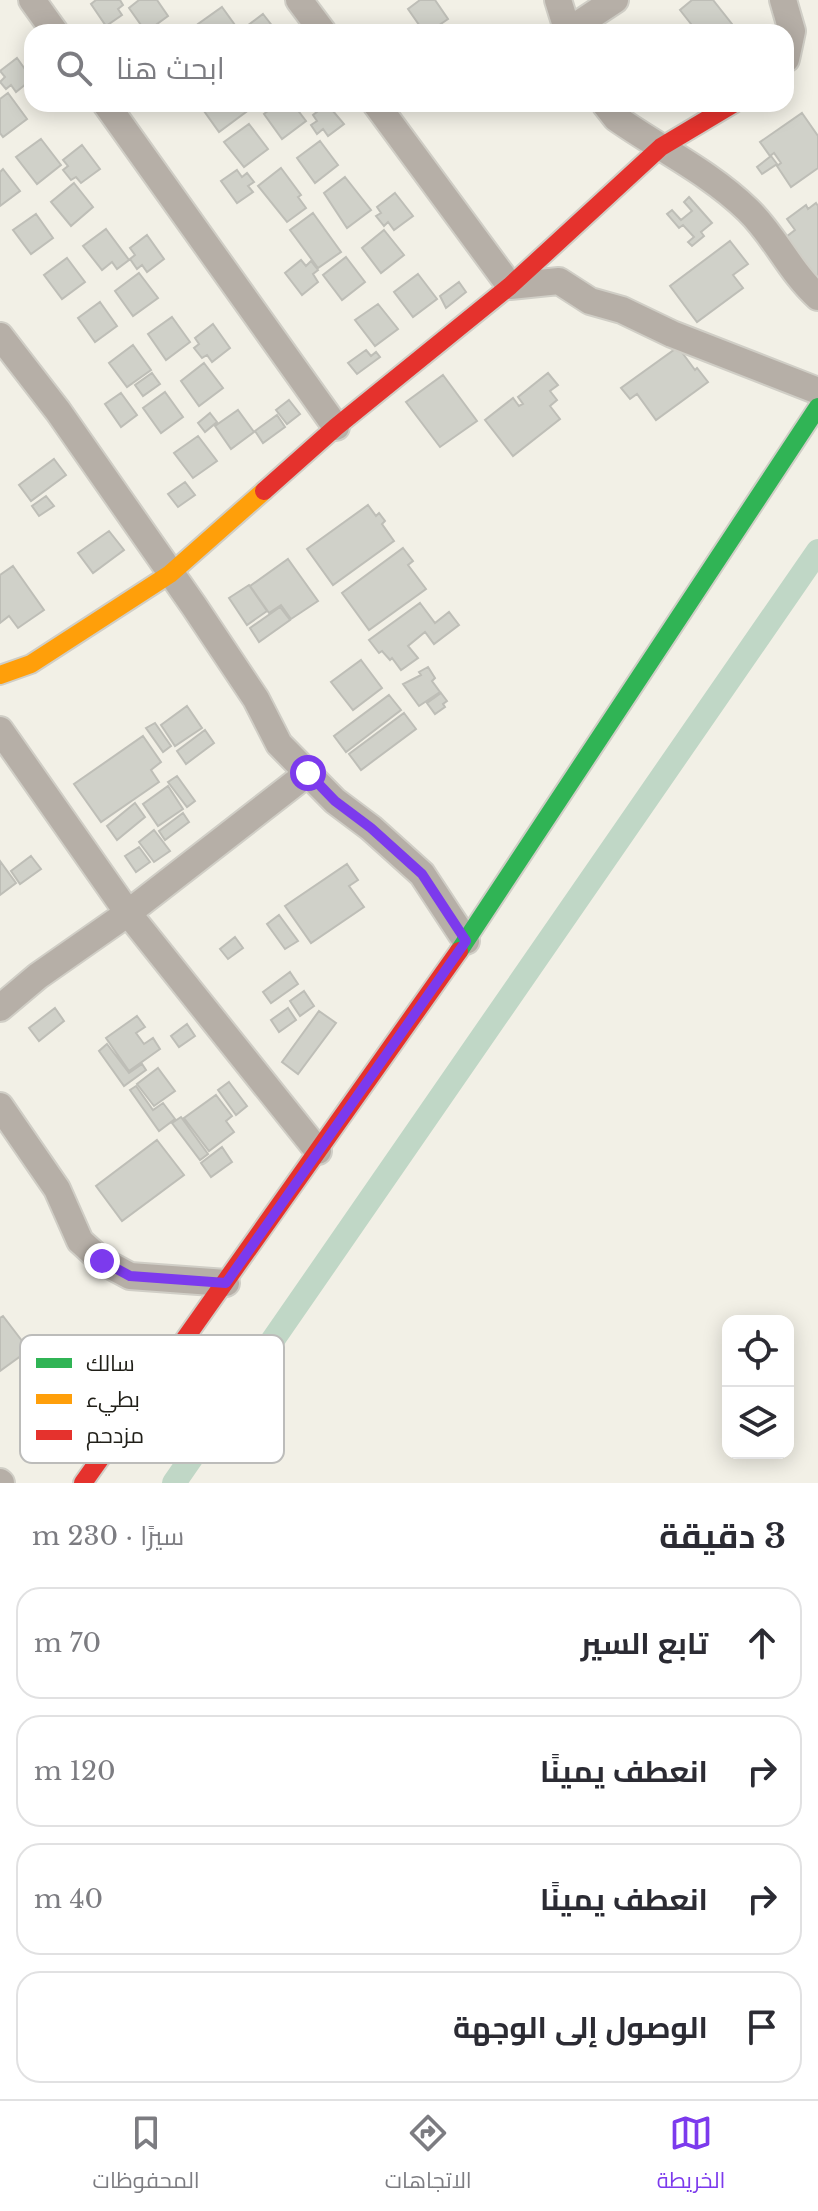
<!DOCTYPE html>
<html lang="ar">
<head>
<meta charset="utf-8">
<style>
	:root { --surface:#fff; --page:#f7f7f7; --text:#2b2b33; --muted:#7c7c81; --line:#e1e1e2; --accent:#7c3aed }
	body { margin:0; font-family:"Libre Baskerville",Cairo,serif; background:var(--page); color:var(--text); direction:rtl }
	.controls { position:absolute; right:24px; bottom:24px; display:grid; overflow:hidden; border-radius:16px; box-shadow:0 4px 20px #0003 }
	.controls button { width:72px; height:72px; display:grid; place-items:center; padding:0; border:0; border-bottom:2px solid var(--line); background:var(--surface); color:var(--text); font:40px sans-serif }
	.stop { position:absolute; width:24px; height:24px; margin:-18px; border:6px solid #7c3aed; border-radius:50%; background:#fff }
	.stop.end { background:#7c3aed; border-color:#fff; box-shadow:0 2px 8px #0008 }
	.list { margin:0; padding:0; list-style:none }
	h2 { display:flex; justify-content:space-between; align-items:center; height:104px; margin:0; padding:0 32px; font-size:34px }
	h2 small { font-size:26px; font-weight:400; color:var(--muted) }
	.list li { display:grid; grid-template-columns:52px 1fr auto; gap:24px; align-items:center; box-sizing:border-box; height:112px; margin:0 16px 16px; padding:0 16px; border:2px solid var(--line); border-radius:24px }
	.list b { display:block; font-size:30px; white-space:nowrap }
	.list em { font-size:26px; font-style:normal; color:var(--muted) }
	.icon { flex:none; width:44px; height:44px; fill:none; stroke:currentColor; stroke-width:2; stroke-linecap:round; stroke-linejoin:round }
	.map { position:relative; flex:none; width:818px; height:1483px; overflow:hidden; direction:ltr }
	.search { position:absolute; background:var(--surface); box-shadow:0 4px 20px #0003; left:24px; right:24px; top:24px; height:88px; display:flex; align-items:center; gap:20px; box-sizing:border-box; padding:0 28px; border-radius:24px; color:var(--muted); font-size:30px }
	.sheet { height:616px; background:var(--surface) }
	nav { display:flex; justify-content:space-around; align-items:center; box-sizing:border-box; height:112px; border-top:2px solid var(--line); background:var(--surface); font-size:22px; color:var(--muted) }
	nav a { display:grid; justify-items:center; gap:4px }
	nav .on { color:var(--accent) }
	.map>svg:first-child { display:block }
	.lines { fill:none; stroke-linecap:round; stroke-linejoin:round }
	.canal { stroke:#c0d7c6; stroke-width:24 }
	.building { fill:#d0d1c9; stroke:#bebeb7; stroke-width:2 }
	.street-casing { stroke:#d0cec6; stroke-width:30 }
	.fast-casing { stroke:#d0cec6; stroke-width:22 }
	.slow-casing { stroke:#d0cec6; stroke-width:22 }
	.jam-casing { stroke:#d0cec6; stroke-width:22 }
	.street { stroke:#b6afa7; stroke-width:26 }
	.fast { stroke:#30b455; stroke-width:18 }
	.slow { stroke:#ff9f0a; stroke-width:18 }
	.jam { stroke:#e5322d; stroke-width:18 }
	.route { stroke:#7c3aed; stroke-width:10 }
	.key { fill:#fff; stroke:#bcbcba; stroke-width:2 }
	.key-label { font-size:22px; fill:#201f18 }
</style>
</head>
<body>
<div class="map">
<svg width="818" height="1483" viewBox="0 0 818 1483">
	<rect width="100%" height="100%" fill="#f2f0e6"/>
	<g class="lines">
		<path class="canal" d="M174,1483L818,551"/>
	</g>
	<path class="building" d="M96,0H120L123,5L118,9L122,15L106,26L91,4Z
		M139,0H157L168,16L146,32L129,8Z
		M420,0H435L448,19L429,32H424L408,9Z
		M692,0H713L732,24L721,32H680L691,24L680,10Z
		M222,7L240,32H204L198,24Z
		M263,14L277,32H252L247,26Z
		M17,58L32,79L16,92L11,85L6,89L0,82L5,77L0,71Z
		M8,93L27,119L3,137L0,133V99Z
		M199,104H246L250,109L219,132Z
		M277,104H293L306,121L282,139L264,114Z
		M327,104L344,124L328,136L323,129L317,134L311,125L317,121L313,115Z
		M802,113L818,136V168L791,187L777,166L781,163L774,153L770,156L760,142Z
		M249,124L268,149L244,167L224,142Z
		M41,139L61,165L37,184L16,157Z
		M320,141L338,165L315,183L297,158Z
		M82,145L100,169L81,183L76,177L71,180L63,170L68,166L63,160Z
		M771,156L777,164L762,174L757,167Z
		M281,168L301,195L298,197L306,208L287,222L258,186Z
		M3,169L20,191L0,206V172Z
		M237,170L242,177L247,173L254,182L248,186L253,192L237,203L221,181Z
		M345,177L371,210L347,228L324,193Z
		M74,183L93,207L71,226L51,202Z
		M395,193L413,216L394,230L388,222L384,226L376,216L381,213L377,207Z
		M689,197L712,223L701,232L704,236L692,246L688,242L694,237L683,225L679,228L667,214L672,210L681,220L692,211L684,202Z
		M816,203L818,206V280L786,237L795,230L787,219L806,205L808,209Z
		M313,213L341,252L318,268L290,230Z
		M36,214L53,238L31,254L13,230Z
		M106,229L129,260L117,269L112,262L102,270L83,246Z
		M384,230L404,255L381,273L362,248Z
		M147,235L164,259L147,272L142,265L137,269L130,259L135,255L130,248Z
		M730,241L748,264L733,275L743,288L697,322L670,286Z
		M346,257L365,282L342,300L323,275Z
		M67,258L85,282L62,299L44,275Z
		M301,260L306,266L311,261L318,270L313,274L318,282L302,295L285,273Z
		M139,273L158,298L133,316L115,291Z
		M418,274L437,299L413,317L394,292Z
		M459,282L466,292L446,308L440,296Z
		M100,302L117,326L95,342L78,318Z
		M378,304L398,329L375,346L355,320Z
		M172,317L190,342L166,360L148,334Z
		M213,324L230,348L212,362L207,355L202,358L194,348L199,344L195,338Z
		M133,345L151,370L127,387L109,363Z
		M678,347L695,370L697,368L708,382L656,420L637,394L630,399L621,388Z
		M366,350L371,356L376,352L380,357L357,374L348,363Z
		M204,363L223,388L199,406L181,381Z
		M152,373L160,384L143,396L135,385Z
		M548,373L558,385L550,391L557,400L550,406L560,419L513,456L485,420L513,398L519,406L523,404L518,397Z
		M443,375L477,421L440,447L406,402Z
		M165,392L183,417L161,433L143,408Z
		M121,393L137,415L121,427L105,404Z
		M289,400L300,414L287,424L276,410Z
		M238,410L254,432L231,449L215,426Z
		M210,413L217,422L205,432L198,423Z
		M277,415L285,427L263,443L255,431Z
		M198,436L217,461L193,478L174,453Z
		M54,459L66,475L31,501L19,485Z
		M185,482L195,495L178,507L168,494Z
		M46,496L54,506L39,516L32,506Z
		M368,505L376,516L379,513L385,521L382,524L394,541L333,585L307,549Z
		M109,531L124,550L93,573L78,553Z
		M403,548L413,561L408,565L426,589L369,630L342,593Z
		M288,559L318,601L291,619L281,605L269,613L250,586Z
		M13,566L44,610L18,628L9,616L0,623V575Z
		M249,585L267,611L247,625L229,598Z
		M420,603L435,623L449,612L459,625L434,644L425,632L408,646L418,658L401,670L392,658L390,660L382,651L379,653L369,640Z
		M280,607L290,620L259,642L250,628Z
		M361,660L382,688L353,710L331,682Z
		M428,667L435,678L432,681L440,692L419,706L403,684L421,675L419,672Z
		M441,693L447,701L443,704L445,707L435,714L427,703Z
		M389,695L401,710L346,752L334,736Z
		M187,706L202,728L175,746L161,725Z
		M404,713L416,729L361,770L349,754Z
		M155,723L171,746L163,752L146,728Z
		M205,730L214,743L186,764L177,751Z
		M143,736L161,762L151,770L159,782L101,822L74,784Z
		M177,776L195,801L187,807L168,782Z
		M168,786L183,809L158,826L143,804Z
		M135,803L145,817L117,840L107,826Z
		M183,813L189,822L165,840L159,831Z
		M154,830L170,851L154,862L139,842Z
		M139,847L150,862L136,872L125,856Z
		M31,856L41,869L20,884L11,871Z
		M0,861L16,883L0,895Z
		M347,864L358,880L349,886L364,907L311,943L285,906Z
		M279,915L298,941L285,949L267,924Z
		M235,937L243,948L228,959L220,949Z
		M290,972L298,984L271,1003L263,992Z
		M304,991L314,1006L300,1016L290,1001Z
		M55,1008L64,1021L39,1041L29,1028Z
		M288,1008L296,1020L279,1032L271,1020Z
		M319,1011L336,1023L298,1074L282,1062Z
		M137,1016L145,1027L136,1033L144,1044L153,1038L160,1049L129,1071L106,1038Z
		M187,1024L195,1036L179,1047L171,1036Z
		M107,1044L129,1073L142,1064L146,1070L124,1086L99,1051Z
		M158,1068L175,1091L154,1106L137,1084Z
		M229,1082L247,1106L236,1115L218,1090Z
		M136,1086L153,1110L163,1103L175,1119L159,1131L130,1090Z
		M216,1095L232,1116L226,1121L234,1132L209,1151L184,1118Z
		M181,1117L208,1154L200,1160L172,1123Z
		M157,1140L184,1175L122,1221L96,1186Z
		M222,1147L232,1162L211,1177L201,1163Z
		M3,1316L29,1350L0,1371V1318Z"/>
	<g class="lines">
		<g class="street-casing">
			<path id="street" d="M32,0L55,32
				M299,0L323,32
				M558,0L568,32
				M783,0L792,31L786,59
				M568,31L615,0
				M106,104L336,427
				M376,104L510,286L559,281L590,301L622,310L672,334L818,391
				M605,104L616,118C660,149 709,172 748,210C775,236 790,272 818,297
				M0,336L58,411L194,606L256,699L279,744L335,801L371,828L422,874L466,941
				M0,730L128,913L318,1151
				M0,1008L38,976L128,913L308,773
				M0,1106L57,1189L80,1241L102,1261L130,1276L226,1283
				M0,1482L1,1483"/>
		</g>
		<g class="fast-casing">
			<path id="fast" d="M459,951L818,407"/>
		</g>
		<g class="slow-casing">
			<path id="slow" d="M0,675L31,664L170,574L264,491"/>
		</g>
		<g class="jam-casing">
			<path id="jam" d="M264,491L336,427L510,286L661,147L733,104
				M83,1483L459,951"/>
		</g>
		<use href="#street" class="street"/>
		<use href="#fast" class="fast"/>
		<use href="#slow" class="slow"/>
		<use href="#jam" class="jam"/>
	</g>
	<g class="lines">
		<path class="route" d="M102,1261L130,1276L226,1283L466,941L422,874L371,828L335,801L308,773"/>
	</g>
	<rect x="20" y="1335" width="264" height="128" rx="12" class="key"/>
	<rect x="36" y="1358" width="36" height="10" fill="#30b455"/>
	<rect x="36" y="1394" width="36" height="10" fill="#ff9f0a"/>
	<rect x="36" y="1430" width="36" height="10" fill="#e5322d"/>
	<g class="key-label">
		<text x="86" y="1371">سالك</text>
		<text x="86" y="1407">بطيء</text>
		<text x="86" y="1443">مزدحم</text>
	</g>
</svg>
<div class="controls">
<button><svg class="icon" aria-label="locate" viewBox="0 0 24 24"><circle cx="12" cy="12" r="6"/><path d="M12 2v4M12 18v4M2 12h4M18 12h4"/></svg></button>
<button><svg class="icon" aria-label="layers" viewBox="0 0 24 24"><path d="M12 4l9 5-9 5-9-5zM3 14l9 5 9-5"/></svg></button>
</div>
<div class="stop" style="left:308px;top:773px"></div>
<div class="stop end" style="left:102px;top:1261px"></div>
<div class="search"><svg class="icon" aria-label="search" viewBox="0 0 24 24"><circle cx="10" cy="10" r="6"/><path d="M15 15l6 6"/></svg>ابحث هنا</div>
</div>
<section class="sheet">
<h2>3 دقيقة<small>سيرًا · 230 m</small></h2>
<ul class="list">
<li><svg class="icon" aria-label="ahead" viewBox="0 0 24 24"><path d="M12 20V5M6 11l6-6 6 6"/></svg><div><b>تابع السير</b></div><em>70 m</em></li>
<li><svg class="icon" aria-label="right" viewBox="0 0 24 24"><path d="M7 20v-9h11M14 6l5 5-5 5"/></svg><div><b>انعطف يمينًا</b></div><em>120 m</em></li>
<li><svg class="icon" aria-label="right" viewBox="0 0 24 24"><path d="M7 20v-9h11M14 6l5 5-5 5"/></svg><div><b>انعطف يمينًا</b></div><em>40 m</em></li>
<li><svg class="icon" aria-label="arrive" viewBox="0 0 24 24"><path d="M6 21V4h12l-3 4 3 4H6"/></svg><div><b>الوصول إلى الوجهة</b></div></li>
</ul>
</section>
<nav>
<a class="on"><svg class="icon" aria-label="map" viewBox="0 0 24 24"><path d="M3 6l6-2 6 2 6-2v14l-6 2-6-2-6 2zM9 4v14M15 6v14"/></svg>الخريطة</a>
<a><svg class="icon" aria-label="directions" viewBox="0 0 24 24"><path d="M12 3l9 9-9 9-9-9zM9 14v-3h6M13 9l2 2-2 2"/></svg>الاتجاهات</a>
<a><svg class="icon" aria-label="saved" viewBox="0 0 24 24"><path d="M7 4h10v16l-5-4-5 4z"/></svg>المحفوظات</a>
</nav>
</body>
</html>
